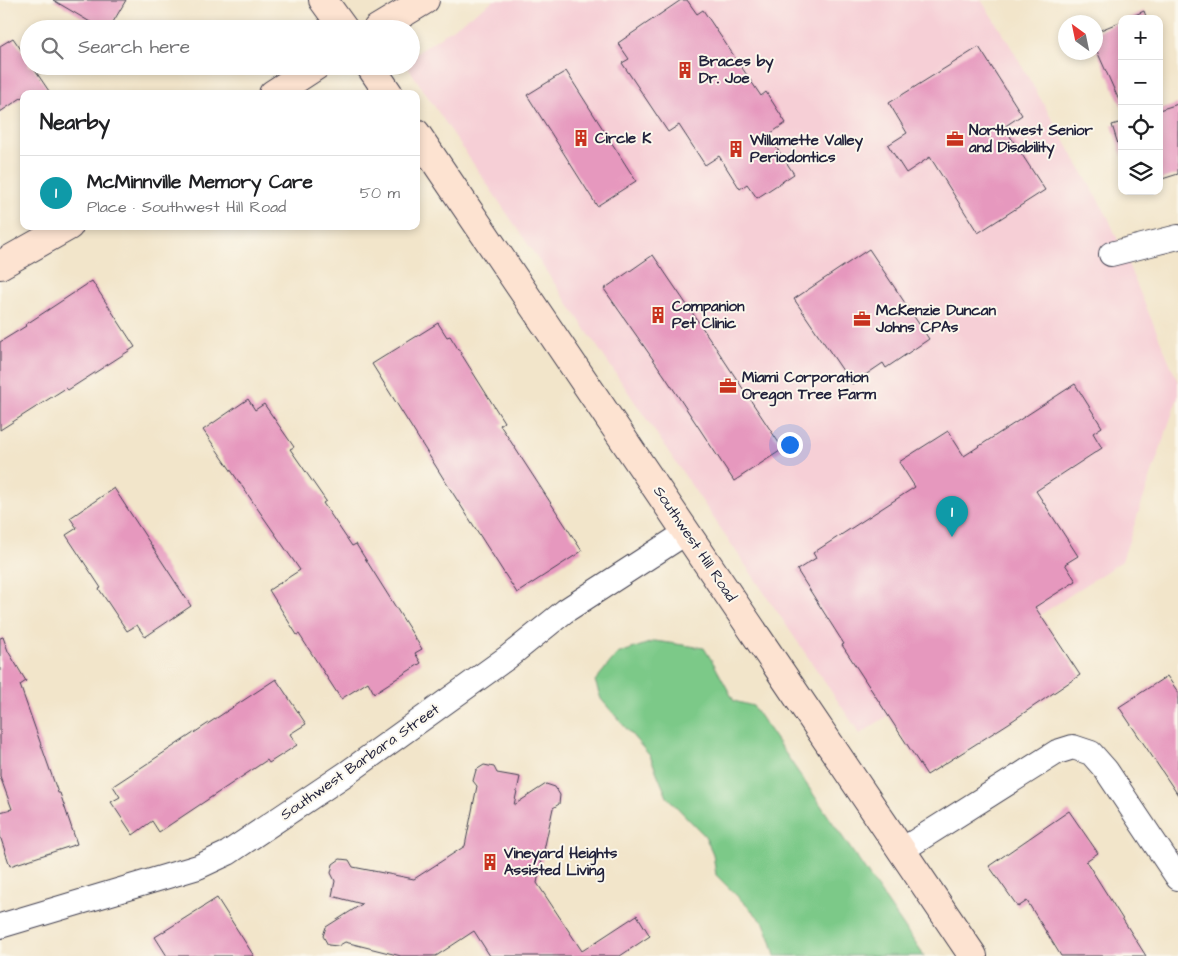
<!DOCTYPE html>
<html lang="en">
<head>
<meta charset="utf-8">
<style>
	:root { --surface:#fff; --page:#f2f2f2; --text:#202124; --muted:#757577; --line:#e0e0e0; --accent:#c8321e }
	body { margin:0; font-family:"Architects Daughter",sans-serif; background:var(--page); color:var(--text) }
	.controls { position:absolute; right:15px; top:15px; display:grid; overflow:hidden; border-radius:10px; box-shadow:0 2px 8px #0003 }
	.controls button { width:45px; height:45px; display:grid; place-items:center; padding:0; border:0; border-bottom:1px solid var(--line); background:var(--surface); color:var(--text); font:25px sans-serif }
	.compass { position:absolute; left:1058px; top:15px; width:45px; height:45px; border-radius:50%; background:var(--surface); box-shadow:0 2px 8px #0003; rotate:327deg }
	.you { position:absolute; left:789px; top:444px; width:18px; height:18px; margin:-12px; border:4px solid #fff; border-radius:50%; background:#1a73e8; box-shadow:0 0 0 8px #1a73e833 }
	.badge { display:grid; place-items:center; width:32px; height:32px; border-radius:50%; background:var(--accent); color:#fff; font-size:16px; font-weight:700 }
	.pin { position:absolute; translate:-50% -41px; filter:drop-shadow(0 1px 2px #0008) }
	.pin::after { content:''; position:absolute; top:26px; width:18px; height:15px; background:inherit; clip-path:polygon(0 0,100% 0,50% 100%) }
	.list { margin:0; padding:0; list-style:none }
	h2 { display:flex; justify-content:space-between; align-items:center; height:65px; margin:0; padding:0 20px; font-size:21px }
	h2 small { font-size:16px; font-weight:400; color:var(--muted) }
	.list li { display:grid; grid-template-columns:32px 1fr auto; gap:15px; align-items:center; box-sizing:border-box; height:75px; padding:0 20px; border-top:1px solid var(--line) }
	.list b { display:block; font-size:19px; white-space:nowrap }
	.list p { margin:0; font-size:16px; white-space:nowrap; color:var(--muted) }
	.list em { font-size:16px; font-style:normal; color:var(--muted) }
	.icon { flex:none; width:28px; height:28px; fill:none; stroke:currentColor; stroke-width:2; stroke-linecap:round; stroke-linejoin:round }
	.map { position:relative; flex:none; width:1178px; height:956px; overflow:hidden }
	.search { position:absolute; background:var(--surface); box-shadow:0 2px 8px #0003; left:20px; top:20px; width:400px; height:55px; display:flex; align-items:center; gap:12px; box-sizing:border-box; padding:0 18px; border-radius:28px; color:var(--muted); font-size:19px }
	.panel { position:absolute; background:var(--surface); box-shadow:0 2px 8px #0003; left:20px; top:90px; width:400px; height:140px; border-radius:10px }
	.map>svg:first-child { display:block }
	.built { fill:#f6cfd6 }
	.green { fill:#7cc988; stroke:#4f7662 }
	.building { fill:#e698be }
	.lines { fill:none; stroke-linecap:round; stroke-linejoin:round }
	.street-casing { stroke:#413f50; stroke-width:26 }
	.secondary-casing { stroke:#413f50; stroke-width:30 }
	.street { stroke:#fff; stroke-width:24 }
	.secondary { stroke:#fde3d1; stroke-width:28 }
	.labels { text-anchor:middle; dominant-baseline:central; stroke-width:4; stroke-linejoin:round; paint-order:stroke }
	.poi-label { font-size:15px; font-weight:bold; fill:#22223b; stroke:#fbf7ec; text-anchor:start }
	.street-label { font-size:15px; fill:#22223b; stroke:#fbf7ec }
</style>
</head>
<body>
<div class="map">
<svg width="1178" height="956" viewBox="0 0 1178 956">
	<rect width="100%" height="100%" fill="#fbf7ec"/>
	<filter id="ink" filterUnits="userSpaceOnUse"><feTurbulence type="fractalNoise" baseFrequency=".02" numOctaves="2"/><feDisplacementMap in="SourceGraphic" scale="10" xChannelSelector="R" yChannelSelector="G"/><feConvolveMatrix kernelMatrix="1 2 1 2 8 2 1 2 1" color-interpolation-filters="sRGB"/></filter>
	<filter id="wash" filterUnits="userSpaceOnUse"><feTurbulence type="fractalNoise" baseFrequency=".0096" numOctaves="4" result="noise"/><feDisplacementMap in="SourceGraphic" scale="20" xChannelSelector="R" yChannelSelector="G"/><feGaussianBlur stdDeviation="1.12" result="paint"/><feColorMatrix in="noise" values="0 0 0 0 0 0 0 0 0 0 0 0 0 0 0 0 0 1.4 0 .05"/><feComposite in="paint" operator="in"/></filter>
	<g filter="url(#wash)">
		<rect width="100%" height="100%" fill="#f2e5ca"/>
		<path class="built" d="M494,0H981L1007,40L1108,217L1178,382V397L1122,561L860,734L407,66H411V57Z"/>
		<path class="green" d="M655,641L704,648L714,664L734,701L753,706L924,956H775L771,941L764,923L716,875L713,854L705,836L667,797L650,756L601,699L595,681L617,654Z"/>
		<g id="blocks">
			<path class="building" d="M53,0H126L109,29H102Z
				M681,0H687L697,14L703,10L761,96L766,92L786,123L768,135L794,174L757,198L747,184L740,189L719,156L705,165L679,125L668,132L622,63L629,59L618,43Z
				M1144,11L1147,19H1126Z
				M1122,21V107L1096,49V32Z
				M13,38L29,61V66H32L51,94H24V96L0,112V46Z
				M979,47L1022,115L1004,127L1045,190L978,233L930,157L906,173L888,145L907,133L889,103Z
				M566,71L636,181L597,206L527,95Z
				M1178,104V174L1159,180V110Z
				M1122,122V157L1112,125Z
				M869,249L929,339L886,368L883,363L852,384L794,299Z
				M653,255L712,342L783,449L734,481L664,375L604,289Z
				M92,281L135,347L68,390L66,388L0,430V342L26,326L25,325Z
				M438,323L447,337L450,336L504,422L500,425L582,551L517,593L445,481L372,364Z
				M1075,384L1102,427L1093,433L1102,448L1036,491L1078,556L1065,564L1076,581L1035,607L1080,675L1009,723L927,775L842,645L844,644L797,570L816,558L813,553L915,487L899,462L948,431L964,456Z
				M248,399L255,410L264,404L294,447L290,449L326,501L323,503L352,546L356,544L422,649L415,653L421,663L374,693L368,682L341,699L299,634L297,635L269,590L300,570L203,430Z
				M114,488L191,606L145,637L137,625L127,631L99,589L101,588L66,535L77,528L70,518Z
				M3,637L8,651L26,681L20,685L58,793H60L77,844L10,866L0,836V812L12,809L0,776V638Z
				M1167,676L1178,692V795L1119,707Z
				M276,679L306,724L290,734L297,745L269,763L267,760L159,832L152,821L133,835L111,802L120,797L113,786Z
				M484,765L494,767L497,773L520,777L514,805L546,784L555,787L560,795L559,804L553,808L537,883L582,951L637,915L650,936L620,956H490L474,931L436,956H401L345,942L338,946L328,945L323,936L326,927L362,904L332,896L335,881L331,873L333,864L340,859L349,860L353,867L414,879L465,846L477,786L473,781L476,770Z
				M1069,811L1098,853L1086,861L1146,956H1061L1027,901L1018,907L989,866Z
				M217,898L254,956H167L155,937Z"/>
		</g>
	</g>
	<g filter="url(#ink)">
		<use href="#blocks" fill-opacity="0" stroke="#413f50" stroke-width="1"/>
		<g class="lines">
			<g class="street-casing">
				<path id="street" d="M1111,254L1178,237
					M902,850L1057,752L1073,747L1091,753L1106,770L1178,878
					M0,926L198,867L228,853L347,773L508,657L565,611L687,532"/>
			</g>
			<g class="secondary-casing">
				<path id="secondary" d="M323,0L344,29
					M377,29L425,0
					M370,66L389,94
					M273,94L316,66
					M416,133L973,956
					M0,265L69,226"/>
			</g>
			<use href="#street" class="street"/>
			<use href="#secondary" class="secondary"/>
		</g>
	</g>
	<defs>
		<g id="building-bare" transform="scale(1.35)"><path d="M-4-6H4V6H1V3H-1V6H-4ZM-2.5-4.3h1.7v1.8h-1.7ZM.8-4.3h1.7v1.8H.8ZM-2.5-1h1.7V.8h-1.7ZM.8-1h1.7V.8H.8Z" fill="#c8321e" stroke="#fbf7ec" stroke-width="2.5" paint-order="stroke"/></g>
		<g id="office-bare" transform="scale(1.35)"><path d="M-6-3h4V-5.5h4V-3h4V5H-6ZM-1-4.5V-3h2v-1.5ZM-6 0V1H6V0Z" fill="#c8321e" stroke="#fbf7ec" stroke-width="2.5" paint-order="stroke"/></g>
	</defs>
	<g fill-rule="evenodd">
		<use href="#building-bare" x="685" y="70"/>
		<use href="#building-bare" x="581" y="138"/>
		<use href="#office-bare" x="955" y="139"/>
		<use href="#building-bare" x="736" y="149"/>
		<use href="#building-bare" x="658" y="315"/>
		<use href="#office-bare" x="862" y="319"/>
		<use href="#office-bare" x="728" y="386"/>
		<use href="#building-bare" x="490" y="862"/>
	</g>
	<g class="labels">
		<g class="poi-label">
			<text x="699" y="61">Braces by<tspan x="699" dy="17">Dr. Joe</tspan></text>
			<text x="969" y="130">Northwest Senior<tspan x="969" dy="17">and Disability</tspan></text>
			<text x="595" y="138">Circle K</text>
			<text x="750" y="140">Willamette Valley<tspan x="750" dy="17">Periodontics</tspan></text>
			<text x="672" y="306">Companion<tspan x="672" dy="17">Pet Clinic</tspan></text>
			<text x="876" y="310">McKenzie Duncan<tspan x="876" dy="17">Johns CPAs</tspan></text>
			<text x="742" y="377">Miami Corporation<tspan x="742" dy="17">Oregon Tree Farm</tspan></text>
			<text x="504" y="853">Vineyard Heights<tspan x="504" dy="17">Assisted Living</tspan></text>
		</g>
		<g class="street-label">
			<text transform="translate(695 544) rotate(56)">Southwest Hill Road</text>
			<text transform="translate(360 762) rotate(-35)">Southwest Barbara Street</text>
		</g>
	</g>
</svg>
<div class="controls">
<button>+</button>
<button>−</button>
<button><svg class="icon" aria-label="locate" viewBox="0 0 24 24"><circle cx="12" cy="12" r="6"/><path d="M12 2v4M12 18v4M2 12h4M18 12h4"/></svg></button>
<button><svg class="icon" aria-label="layers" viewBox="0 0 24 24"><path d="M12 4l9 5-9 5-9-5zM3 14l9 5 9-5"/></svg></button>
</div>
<svg class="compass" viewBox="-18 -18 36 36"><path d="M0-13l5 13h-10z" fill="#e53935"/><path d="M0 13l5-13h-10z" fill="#757577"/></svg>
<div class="you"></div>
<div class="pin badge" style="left:952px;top:537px;background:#0f9aa8">1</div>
<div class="search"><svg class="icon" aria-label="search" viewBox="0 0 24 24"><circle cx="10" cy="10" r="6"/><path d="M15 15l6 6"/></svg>Search here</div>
<section class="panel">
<h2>Nearby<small></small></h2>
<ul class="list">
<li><span class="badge" style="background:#0f9aa8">1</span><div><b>McMinnville Memory Care</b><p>Place · Southwest Hill Road</p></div><em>50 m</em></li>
</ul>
</section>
</div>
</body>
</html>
